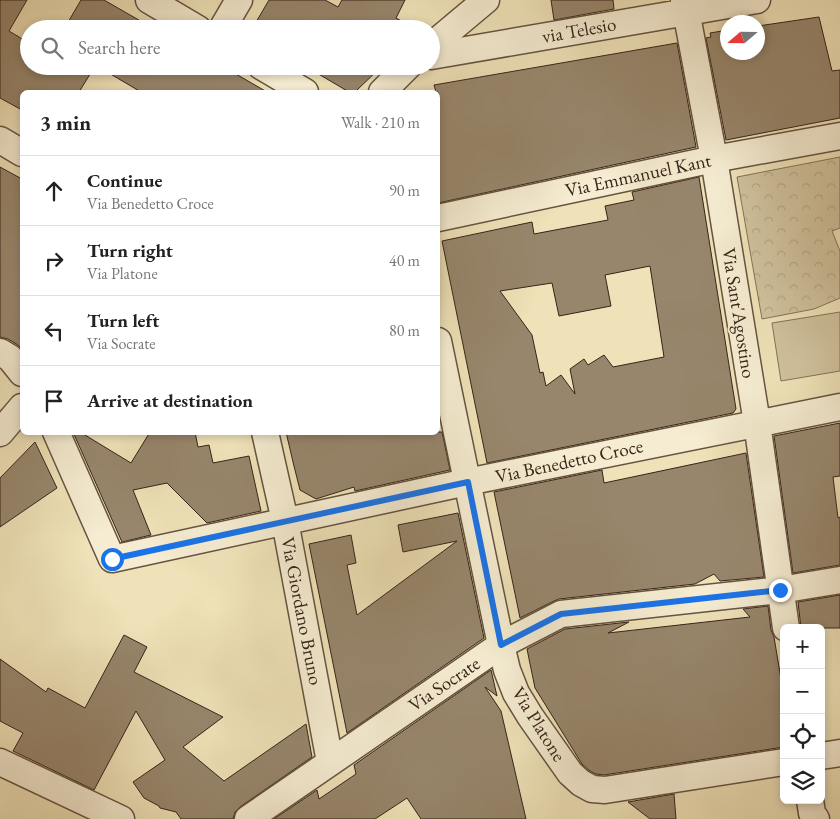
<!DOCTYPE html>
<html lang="en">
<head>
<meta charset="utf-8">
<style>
	:root { --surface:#fff; --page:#f2f2f2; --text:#222; --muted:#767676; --line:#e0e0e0 }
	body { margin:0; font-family:"EB Garamond",serif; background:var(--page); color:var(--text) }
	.controls { position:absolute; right:15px; bottom:15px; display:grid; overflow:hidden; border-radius:8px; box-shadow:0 2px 8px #0003 }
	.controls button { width:45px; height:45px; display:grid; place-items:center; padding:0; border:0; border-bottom:1px solid var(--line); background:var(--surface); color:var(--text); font:25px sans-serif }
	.compass { position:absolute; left:720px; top:15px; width:45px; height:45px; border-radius:50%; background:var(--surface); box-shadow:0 2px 8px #0003; rotate:250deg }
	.stop { position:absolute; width:15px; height:15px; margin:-11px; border:4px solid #1a73e8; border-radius:50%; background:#fff }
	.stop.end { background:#1a73e8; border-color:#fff; box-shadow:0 1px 5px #0008 }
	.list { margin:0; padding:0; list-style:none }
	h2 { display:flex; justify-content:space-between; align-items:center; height:65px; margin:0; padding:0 20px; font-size:21px }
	h2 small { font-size:16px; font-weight:400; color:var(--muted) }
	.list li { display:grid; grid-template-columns:32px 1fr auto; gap:15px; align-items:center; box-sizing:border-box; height:70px; padding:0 20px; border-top:1px solid var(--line) }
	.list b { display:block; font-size:19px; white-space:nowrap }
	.list p { margin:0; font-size:16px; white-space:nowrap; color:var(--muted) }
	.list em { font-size:16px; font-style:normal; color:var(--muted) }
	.icon { flex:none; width:28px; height:28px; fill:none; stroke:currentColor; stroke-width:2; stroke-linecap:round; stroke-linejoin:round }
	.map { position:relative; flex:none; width:840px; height:819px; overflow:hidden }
	.search { position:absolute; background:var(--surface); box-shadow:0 2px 8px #0003; left:20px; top:20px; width:420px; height:55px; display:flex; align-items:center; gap:12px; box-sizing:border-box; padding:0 18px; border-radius:28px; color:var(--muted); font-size:19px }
	.panel { position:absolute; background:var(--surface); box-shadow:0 2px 8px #0003; left:20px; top:90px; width:420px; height:345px; border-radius:8px }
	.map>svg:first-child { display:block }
	.park { fill:url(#park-crowns); stroke:#84725b }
	.pitch { fill:#d0c29d; stroke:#84725b }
	.building { fill:#97866c; stroke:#372319; fill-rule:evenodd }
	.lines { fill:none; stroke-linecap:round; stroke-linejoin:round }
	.minor-casing { stroke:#655341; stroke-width:29 }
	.minor { stroke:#f5ecd1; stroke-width:26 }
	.route { stroke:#1a73e8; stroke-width:6 }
	.labels { text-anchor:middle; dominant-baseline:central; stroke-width:4; stroke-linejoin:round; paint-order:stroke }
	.street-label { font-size:19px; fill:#372319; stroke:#f5ecd1 }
</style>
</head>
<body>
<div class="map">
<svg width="840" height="819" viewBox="0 0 840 819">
	<defs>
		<pattern id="park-crowns" width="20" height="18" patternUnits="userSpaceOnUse" patternTransform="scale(1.25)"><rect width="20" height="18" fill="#d0c29d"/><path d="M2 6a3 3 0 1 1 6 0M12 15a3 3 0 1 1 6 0" fill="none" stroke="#b3a687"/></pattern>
	</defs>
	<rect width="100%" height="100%" fill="#efe2b8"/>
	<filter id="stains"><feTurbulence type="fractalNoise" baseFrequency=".004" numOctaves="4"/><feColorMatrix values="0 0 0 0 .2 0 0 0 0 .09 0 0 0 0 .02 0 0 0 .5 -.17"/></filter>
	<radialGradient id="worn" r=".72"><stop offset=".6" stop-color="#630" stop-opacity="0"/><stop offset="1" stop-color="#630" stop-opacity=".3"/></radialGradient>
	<path class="park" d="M840,157V228L832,231L840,251V298L814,309L762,319L737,177Z"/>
	<path class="pitch" d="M840,312V371L781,381L772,323Z"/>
	<path class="building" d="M0,0H27L9,31L29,43V66H95L79,92H22V110L0,98Z
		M81,0H104L144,23L141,29H64Z
		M269,0H325L338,7L342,0H405L396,18L416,29H252Z
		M551,0H613L614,9L554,20Z
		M819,17L832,71L840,70V118L726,140L706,38L711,37L710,33L728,30V52H758V26Z
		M677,43L696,147L438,203V92H436L434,85Z
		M97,66H222L267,92H141Z
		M305,66H382L355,92H349Z
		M0,167L22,179V350L18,345L8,339L0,337Z
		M699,177L736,409L733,413L487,463L442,241L532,222L534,234L608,220L605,206L634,200L632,192ZM650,266L664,357L613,367L604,355L588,365L584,359L570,369L575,394L561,375L546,386L543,372L540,373L532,335L500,291L552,283L559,316L611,306L605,275Z
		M840,423V476L833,477L838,518L840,517V565L793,573L774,436Z
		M73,432H80L131,463L150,432H195L198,447L209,445L213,463L249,456L261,511L207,523L167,483L133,490L151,535L122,542Z
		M286,432H442L450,470L355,491L354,487L316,499L300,490L293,462Z
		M35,442L57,488L0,527V478Z
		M746,453L764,577L720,581L714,574L695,584L559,599L554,601L520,618L494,492L602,470L604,483Z
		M458,513L484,638L347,733L309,544L351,535L356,563L347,565L357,615L457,541L403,552L398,525Z
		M840,595V628H801L798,602Z
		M768,606L771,630L774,637L784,697V747L604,775L596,774L590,771L582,764L535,688L527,649L565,629L629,622L608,633L750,617L743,609Z
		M124,635L147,647L134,672L223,717L183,747L224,781L306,724L312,757L240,807L235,812L233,819H181L176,812L160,808L159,806L144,798L133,782L165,760L136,711L94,790L13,751L23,733L0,721V659L46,692L48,688L85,708Z
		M491,670L497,696L485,687L501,711L526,819H421L407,798L375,819H274L317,790L319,799L356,774L354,765Z
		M674,794L676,819H650L628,802Z"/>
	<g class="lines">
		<g class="minor-casing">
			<path id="minor" d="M149,0L198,29
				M684,0L714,159L757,423L786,628
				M222,29L239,0
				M431,46L486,0
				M431,56L757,0
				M261,66L305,92
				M382,92L408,66
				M0,140L22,153
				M438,218L714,159L840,136
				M438,341L501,645L507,670L516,693L530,716L570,773L581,783L592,789L605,790L784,762
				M0,352L10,358L22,373
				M56,432L112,559L467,482L840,407
				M265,432L285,521L330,762
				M0,433L22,407
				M821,756L840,753
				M0,762L121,819
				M810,800L812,813L816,819
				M248,819L501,645L561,614L780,590L840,580"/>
		</g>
		<use href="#minor" class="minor"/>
	</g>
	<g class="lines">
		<path class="route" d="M112,559L468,482L501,645L561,614L780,590"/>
	</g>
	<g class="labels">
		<g class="street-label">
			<text transform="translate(579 30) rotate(-10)">via Telesio</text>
			<text transform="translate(638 175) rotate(-12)">Via Emmanuel Kant</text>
			<text transform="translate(739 313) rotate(81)">Via Sant'Agostino</text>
			<text transform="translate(569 461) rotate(-12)">Via Benedetto Croce</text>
			<text transform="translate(302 611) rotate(79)">Via Giordano Bruno</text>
			<text transform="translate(444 684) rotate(-34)">Via Socrate</text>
			<text transform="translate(539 724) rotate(58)">Via Platone</text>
		</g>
	</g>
	<rect width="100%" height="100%" filter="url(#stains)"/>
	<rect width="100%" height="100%" fill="url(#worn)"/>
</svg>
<div class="controls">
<button>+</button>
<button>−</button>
<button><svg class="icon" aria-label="locate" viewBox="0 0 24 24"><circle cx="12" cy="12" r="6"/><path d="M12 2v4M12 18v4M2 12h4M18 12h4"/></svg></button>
<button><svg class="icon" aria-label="layers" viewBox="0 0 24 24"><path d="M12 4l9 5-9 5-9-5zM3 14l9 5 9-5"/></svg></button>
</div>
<svg class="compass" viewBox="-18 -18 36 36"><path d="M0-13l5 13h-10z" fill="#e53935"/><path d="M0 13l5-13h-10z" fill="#767676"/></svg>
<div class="stop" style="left:112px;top:559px"></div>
<div class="stop end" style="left:780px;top:590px"></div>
<div class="search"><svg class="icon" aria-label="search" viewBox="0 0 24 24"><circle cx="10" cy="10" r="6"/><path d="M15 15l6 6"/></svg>Search here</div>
<section class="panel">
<h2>3 min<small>Walk · 210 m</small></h2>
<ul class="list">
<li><svg class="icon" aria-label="ahead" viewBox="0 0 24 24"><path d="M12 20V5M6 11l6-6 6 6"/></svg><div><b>Continue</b><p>Via Benedetto Croce</p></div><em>90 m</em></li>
<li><svg class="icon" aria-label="right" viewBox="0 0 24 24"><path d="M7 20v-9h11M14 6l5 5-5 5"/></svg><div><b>Turn right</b><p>Via Platone</p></div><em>40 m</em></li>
<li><svg class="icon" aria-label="left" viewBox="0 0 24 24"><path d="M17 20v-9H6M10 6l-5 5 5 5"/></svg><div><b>Turn left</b><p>Via Socrate</p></div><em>80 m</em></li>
<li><svg class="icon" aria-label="arrive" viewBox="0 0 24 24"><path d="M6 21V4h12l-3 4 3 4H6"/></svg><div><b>Arrive at destination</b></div></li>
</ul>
</section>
</div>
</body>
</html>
